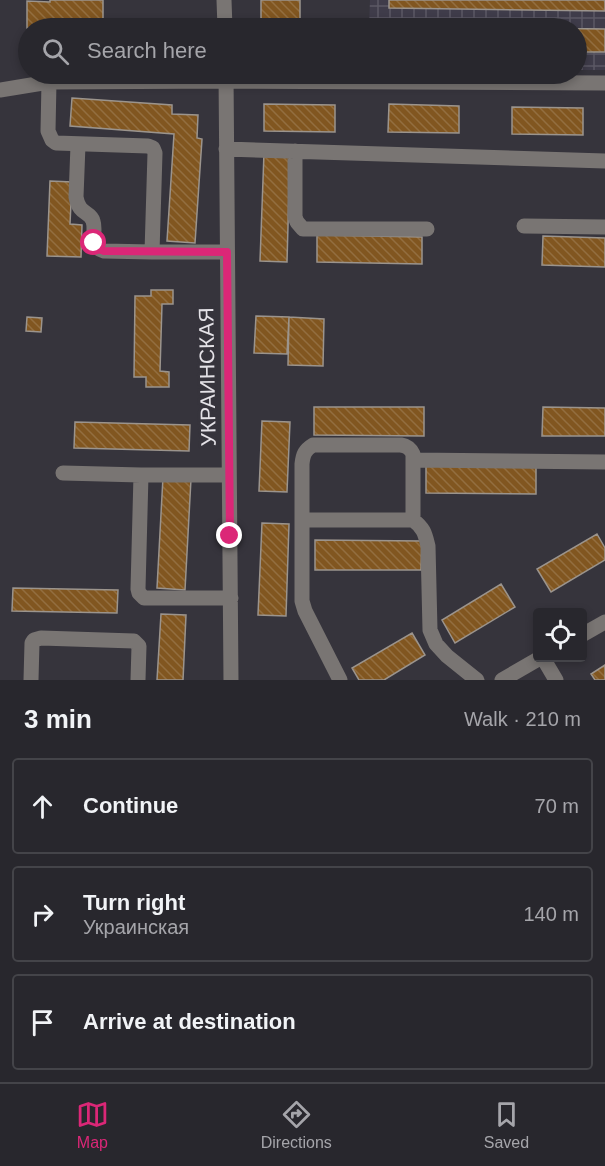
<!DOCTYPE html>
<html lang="en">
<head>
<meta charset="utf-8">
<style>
	:root { --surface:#28272d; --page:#302f35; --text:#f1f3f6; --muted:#a5a5aa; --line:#444449; --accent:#db2777 }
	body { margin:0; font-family:Helvetica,sans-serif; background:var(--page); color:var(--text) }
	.controls { position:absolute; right:18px; bottom:18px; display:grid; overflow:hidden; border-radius:6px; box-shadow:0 3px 9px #0003 }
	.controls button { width:54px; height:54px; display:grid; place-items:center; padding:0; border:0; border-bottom:2px solid var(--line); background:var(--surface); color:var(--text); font:30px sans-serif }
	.stop { position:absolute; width:18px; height:18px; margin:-14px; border:4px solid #db2777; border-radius:50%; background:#fff }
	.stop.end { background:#db2777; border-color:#fff; box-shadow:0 2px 6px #0008 }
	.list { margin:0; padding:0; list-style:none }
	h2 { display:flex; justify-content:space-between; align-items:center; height:78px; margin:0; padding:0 24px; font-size:26px }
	h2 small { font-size:20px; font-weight:400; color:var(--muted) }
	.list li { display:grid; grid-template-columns:39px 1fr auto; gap:18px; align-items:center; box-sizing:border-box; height:96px; margin:0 12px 12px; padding:0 12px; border:2px solid var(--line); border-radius:6px }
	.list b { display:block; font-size:22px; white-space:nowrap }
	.list p { margin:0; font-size:20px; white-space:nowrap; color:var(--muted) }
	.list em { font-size:20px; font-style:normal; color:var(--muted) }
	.icon { flex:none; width:33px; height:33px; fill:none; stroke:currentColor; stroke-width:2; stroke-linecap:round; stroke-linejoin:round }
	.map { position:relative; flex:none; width:605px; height:680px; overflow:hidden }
	.search { position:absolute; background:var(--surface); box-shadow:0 3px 9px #0003; left:18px; right:18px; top:18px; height:66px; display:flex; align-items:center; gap:15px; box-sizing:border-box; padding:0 21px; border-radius:33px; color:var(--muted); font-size:22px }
	.sheet { height:402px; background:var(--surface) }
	nav { display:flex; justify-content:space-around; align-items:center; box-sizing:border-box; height:84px; border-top:2px solid var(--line); background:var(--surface); font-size:16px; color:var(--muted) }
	nav a { display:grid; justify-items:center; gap:3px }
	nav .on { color:var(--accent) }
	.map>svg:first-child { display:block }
	.industrial { fill:url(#industrial-grid) }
	.building { fill:url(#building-back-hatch); stroke:#9b948d; stroke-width:1.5 }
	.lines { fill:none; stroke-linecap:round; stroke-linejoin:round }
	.minor { stroke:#797573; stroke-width:15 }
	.route { stroke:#db2777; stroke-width:8 }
	.labels { text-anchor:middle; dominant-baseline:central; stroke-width:6; stroke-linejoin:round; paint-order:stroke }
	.street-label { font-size:21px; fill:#e4e2e7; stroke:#36343c }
</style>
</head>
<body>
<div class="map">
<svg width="605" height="680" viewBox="0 0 605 680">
	<defs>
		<pattern id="industrial-grid" width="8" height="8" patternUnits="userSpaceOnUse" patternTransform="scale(1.5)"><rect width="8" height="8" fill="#3f3c4a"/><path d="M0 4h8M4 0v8" fill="none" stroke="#5b5864"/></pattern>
		<pattern id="building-back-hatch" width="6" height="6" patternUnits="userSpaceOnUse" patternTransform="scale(1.5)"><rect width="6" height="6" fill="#815620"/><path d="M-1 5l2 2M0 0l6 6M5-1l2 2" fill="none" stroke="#936e40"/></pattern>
	</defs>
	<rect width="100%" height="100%" fill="#36343c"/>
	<path class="industrial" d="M370,0H605V70H577L576,28H369Z"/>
	<path class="building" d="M50,0H103V28H27V1L50,2Z
		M261,0H300V25L261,24Z
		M389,0H605V11L389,8Z
		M378,26L605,29V52H576V28H378Z
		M72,98L172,105V114L198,115L197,138L202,139L195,243L167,241L174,134L70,126Z
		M264,104L335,105V132L264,131Z
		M389,104L459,106V133L388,132Z
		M512,107L583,108V135L512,134Z
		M264,153L290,154L287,262L260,261Z
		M50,181L72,182L70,224L82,225L81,257L47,256Z
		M317,235L422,237V264L317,262Z
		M543,236L605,238V267L542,265Z
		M151,290H173V304H162L160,371L169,372V387H146V377H134L135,296H151Z
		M256,316L289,317L287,354L254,353Z
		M27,317L42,318L41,332L26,331Z
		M289,317L324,319L323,366L288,365Z
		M314,407H424V436L314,435Z
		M543,407L605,408V436H542Z
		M262,421L290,422L287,492L259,491Z
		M75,422L190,425L189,451L74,448Z
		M426,466L536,467V494L426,493Z
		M163,477L191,479L185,590L157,588Z
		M262,523L289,524L286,616L258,615Z
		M597,534L605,548V560L551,592L537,569Z
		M315,540L422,541L421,570H315Z
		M501,584L515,607L455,643L442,620Z
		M13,588L118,590L117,613L12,611Z
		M161,614L186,615L183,680H157Z
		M412,633L425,655L384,680H359L352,668Z
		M605,665V680H595L591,674Z"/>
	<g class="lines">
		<path class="minor" d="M224,0L225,28
			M226,74L231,680
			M49,82L48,131L52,140L56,143L148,146L153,148L155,153L152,252H227
			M0,90L49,82L226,81L605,83
			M78,145L76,197C79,215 90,211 93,221C97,233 87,246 104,251L152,252
			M226,149L605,161
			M295,151V217L297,222L303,229H427
			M524,226L605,227
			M413,460L605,462
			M63,473L141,475
			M229,475H141L138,589L139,593L144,598H231
			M302,520H413C424,528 425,534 428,546L430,630L436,644L447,656L477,680
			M582,635L605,622
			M543,658L556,680
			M31,680L32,643L34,640L41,638L134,641L139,646L138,680
			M340,680L305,611L302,601V464C303,454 305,450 313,445H401C407,446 410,448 413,454V520
			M502,680L540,658"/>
	</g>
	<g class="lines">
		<path class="route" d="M94,243L99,249L104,251L227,252L230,536"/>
	</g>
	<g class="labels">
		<g class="street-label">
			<text transform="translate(207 377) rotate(-91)">УКРАИНСКАЯ</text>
		</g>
	</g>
</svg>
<div class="controls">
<button><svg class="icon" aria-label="locate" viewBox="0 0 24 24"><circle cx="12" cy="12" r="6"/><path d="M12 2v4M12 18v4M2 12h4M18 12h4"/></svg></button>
</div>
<div class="stop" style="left:94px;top:243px"></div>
<div class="stop end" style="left:230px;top:536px"></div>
<div class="search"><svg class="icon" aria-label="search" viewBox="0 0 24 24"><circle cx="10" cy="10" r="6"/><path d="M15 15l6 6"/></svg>Search here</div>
</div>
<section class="sheet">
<h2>3 min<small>Walk · 210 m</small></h2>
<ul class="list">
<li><svg class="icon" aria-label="ahead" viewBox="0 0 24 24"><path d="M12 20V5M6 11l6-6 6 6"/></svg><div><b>Continue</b></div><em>70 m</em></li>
<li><svg class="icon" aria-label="right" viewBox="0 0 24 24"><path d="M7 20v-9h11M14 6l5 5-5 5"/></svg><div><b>Turn right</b><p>Украинская</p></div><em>140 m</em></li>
<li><svg class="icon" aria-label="arrive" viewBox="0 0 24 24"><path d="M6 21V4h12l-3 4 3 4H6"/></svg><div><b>Arrive at destination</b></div></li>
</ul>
</section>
<nav>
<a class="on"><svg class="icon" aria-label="map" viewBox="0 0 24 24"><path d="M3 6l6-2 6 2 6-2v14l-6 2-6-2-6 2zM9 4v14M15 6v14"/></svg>Map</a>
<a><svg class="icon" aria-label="directions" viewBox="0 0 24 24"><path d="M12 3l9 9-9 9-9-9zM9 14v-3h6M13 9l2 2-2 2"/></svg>Directions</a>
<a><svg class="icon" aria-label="saved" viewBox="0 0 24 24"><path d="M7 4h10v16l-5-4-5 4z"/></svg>Saved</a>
</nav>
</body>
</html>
